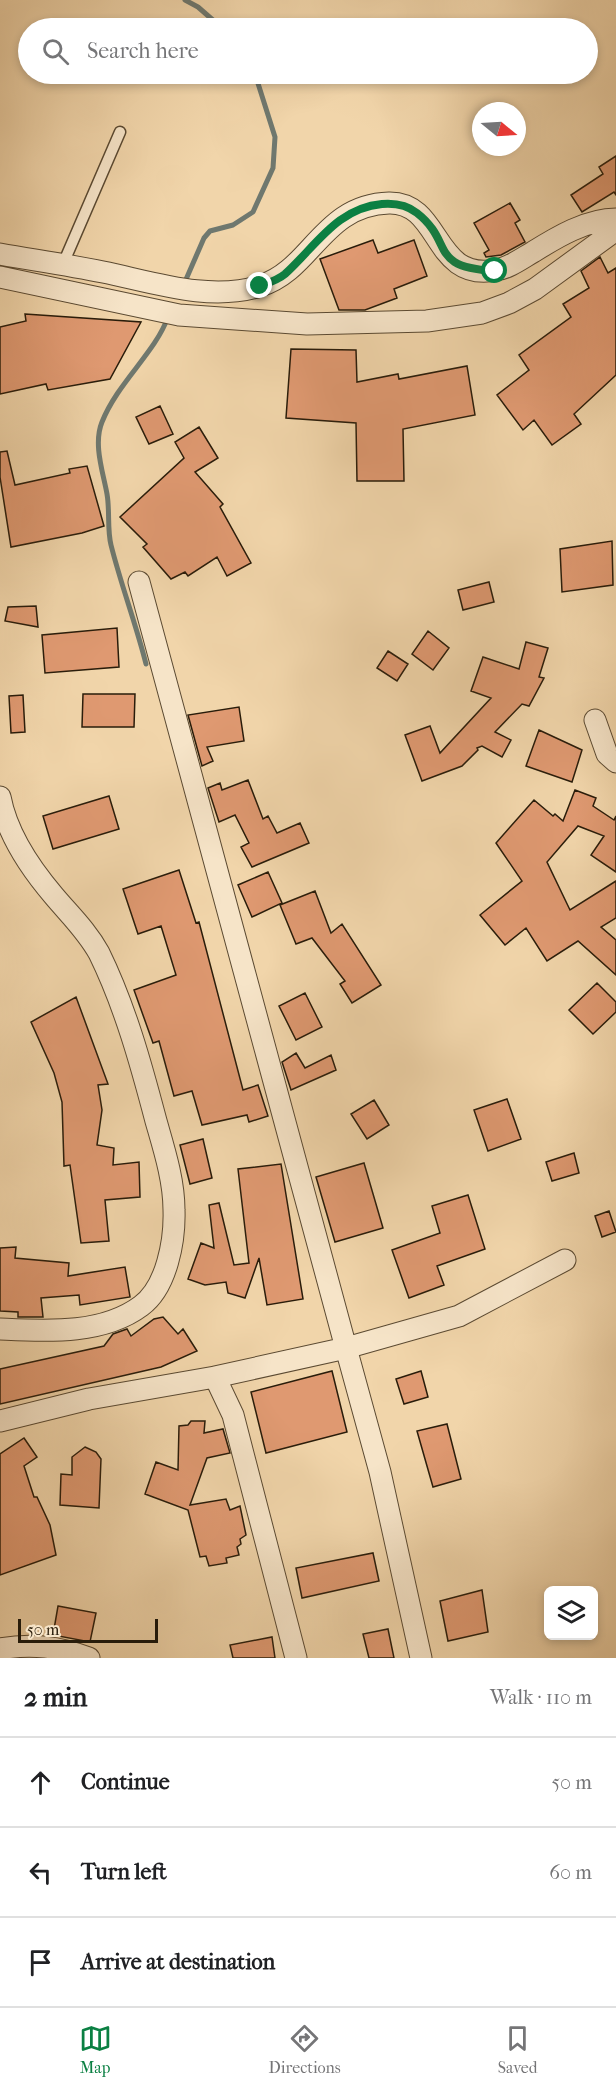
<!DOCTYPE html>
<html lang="en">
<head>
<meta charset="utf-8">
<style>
	:root { --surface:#fff; --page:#f6f6f6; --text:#202124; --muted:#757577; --line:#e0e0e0; --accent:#0b8043 }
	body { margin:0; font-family:"IM FELL French Canon",serif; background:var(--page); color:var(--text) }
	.controls { position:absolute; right:18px; bottom:18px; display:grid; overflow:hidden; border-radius:9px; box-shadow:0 3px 9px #0003 }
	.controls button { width:54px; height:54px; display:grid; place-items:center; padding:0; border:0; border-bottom:2px solid var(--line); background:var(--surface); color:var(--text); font:30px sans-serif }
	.compass { position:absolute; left:472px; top:102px; width:54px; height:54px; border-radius:50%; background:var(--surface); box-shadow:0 3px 9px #0003; rotate:108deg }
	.scale { position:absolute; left:18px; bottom:15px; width:140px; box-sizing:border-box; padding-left:6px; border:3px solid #291c0a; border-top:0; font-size:16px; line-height:21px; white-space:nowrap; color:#291c0a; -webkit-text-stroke:4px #f6e4c8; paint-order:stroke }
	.stop { position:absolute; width:18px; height:18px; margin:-14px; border:4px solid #0b8043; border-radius:50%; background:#fff }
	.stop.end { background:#0b8043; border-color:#fff; box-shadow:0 2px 6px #0008 }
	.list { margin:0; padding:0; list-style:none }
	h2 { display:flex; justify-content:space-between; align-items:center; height:78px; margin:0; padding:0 24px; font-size:26px }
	h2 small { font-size:20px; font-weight:400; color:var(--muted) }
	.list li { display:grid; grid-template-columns:39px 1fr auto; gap:18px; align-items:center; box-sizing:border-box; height:90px; padding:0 24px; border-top:2px solid var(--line) }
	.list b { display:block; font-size:22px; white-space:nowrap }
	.list em { font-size:20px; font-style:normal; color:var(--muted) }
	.icon { flex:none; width:33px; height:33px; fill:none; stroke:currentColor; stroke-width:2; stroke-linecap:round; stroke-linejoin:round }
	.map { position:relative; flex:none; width:616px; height:1658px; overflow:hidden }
	.search { position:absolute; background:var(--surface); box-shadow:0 3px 9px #0003; left:18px; right:18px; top:18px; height:66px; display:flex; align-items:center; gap:15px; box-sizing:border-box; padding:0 21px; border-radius:33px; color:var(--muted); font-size:22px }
	.sheet { height:348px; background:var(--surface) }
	nav { display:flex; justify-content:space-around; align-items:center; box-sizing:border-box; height:84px; border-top:2px solid var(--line); background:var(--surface); font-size:16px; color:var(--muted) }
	nav a { display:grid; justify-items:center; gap:3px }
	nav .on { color:var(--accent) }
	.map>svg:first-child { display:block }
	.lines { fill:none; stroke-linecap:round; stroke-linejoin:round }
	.stream { stroke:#6f786f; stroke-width:5 }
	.building { fill:#df9971; stroke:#291c0a; stroke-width:1.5 }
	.lane-casing { stroke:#5b4a32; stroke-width:13 }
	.street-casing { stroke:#5b4a32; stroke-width:23 }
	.lane { stroke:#f6e4c8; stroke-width:10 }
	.street { stroke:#f6e4c8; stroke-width:21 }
	.route { stroke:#0b8043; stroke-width:8 }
</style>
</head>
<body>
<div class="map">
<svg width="616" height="1658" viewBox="0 0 616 1658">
	<rect width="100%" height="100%" fill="#f1d5aa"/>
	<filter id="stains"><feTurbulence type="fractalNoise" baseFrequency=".00333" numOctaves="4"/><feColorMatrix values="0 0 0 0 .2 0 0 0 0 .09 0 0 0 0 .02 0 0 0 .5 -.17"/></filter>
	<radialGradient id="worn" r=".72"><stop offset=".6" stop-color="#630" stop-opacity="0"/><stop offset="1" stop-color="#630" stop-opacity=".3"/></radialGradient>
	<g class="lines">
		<path class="stream" d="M185,0L198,7L222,28
			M184,284L204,238L210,231L233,225L253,212L273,168L275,137L255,74
			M146,664C136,624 121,585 111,545C107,529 110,511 107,494C103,472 93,444 102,422C118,382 155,353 168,317"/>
	</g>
	<path class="building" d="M616,156V195L614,192L582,212L571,195L603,174L599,167Z
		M510,203L520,220L515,223L525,242L501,255L486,257L484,253L489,250L474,223Z
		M373,240L378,253L414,240L427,276L394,289L397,298L365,310H339L320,259Z
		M600,257L608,273L616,268V375L574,414L581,424L552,445L534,420L523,430L497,395L529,370L519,355L571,317L563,304L589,288L581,271Z
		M25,314L141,322L110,379L48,390L46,384L0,394V327L26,321Z
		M291,349L356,350L357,382L398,374L399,379L467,366L475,415L403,429L404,481H357L356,423L286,418Z
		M160,406L173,434L149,444L136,417Z
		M199,427L218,458L195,472L223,504L220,507L251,563L227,576L217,557L188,576L185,572L171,579L143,547L147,544L120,517L184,458L175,442Z
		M7,451L15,485L70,473L69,469L87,466L104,526L82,533L11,547L0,477V452Z
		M612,541L613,585L562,592L560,549Z
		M489,582L494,602L463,610L458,590Z
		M36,606L38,627L5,621L8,607Z
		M117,628L119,667L45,673L42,635Z
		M428,631L449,648L433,670L412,654Z
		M526,642L548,648L539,677L544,678L529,706L522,704L495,732L511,740L502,757L482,746L477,748L478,750L462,766L422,781L405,735L430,726L440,753L491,698L471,691L483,657L519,669Z
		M388,651L408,664L397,681L377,668Z
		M83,694H135L134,727H82Z
		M23,695L25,732L11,733L9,696Z
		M239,707L244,741L207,747L213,761L202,766L188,715Z
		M539,730L582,750L572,782L526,766Z
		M248,780L263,819L268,816L277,833L300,823L309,843L252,867L241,847L249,843L235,815L219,822L208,788L220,783L222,790Z
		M575,790L596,798L593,806L614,820L616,816V872L591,855L604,836L578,826L547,862L570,910L616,881V918L601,927L616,940V975L578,941L547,961L526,928L505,945L480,915L522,881L496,843L534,800L553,816L555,814L563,821Z
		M109,796L119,829L53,849L43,816Z
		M179,870L196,923L199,922L243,1090L258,1085L268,1116L249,1122L247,1115L202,1125L192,1091L174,1096L159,1041L153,1043L134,990L176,975L161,926L138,934L123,889Z
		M268,872L282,903L252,917L238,885Z
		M315,891L331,933L342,924L381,985L352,1003L340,984L345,981L312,938L296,944L280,905Z
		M597,983L616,1002V1012L593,1034L569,1010Z
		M305,993L322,1027L296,1040L279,1006Z
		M76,997L108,1084L98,1085L102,1110L97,1145L114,1148L113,1165L139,1162L140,1197L105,1200L109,1241L81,1243L70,1165L64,1166L62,1102L54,1073L31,1022Z
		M296,1053L305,1068L331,1055L336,1070L291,1090L282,1062Z
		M507,1099L521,1139L488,1151L474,1110Z
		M374,1100L389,1125L367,1139L351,1114Z
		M203,1139L212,1178L190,1184L180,1145Z
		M574,1153L579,1173L552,1181L546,1162Z
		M364,1163L383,1228L335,1242L316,1177Z
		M281,1164L303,1299L267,1305L259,1258L245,1298L228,1293L226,1282L205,1285L188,1279L201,1243L214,1248L209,1205L219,1203L234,1265L249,1263L238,1169Z
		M468,1195L485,1249L437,1266L444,1285L409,1298L392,1250L440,1233L432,1206Z
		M609,1211L616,1232L602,1237L595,1216Z
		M16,1247L15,1258L69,1263L68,1276L125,1267L130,1297L80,1305L79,1295L41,1298L43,1317H18V1312L0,1311V1248Z
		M163,1317L178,1334L183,1329L197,1351L161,1367L0,1404V1369L104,1346L113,1334L127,1329L131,1336L154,1319Z
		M332,1371L347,1432L266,1453L251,1392Z
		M421,1371L428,1397L404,1404L396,1379Z
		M191,1421H205L204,1433L223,1429L230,1453L207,1458L190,1505L226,1499L230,1510L240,1506L246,1535L240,1539L241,1544L237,1547L239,1555L226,1558L227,1563L209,1566L206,1556L200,1557L188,1510L145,1494L156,1462L178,1470L179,1426L188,1425Z
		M447,1424L461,1479L433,1487L417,1431Z
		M24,1438L37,1457L24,1466L34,1497H37L50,1525L56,1555L0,1575V1454Z
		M85,1447L96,1452L101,1459L99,1508L60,1505L61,1474L72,1475V1457Z
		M373,1553L379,1581L302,1598L296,1568Z
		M482,1590L488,1632L448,1641L440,1601Z
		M58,1606L96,1613L90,1642L53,1635Z
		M388,1629L394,1658H369L363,1634Z
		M272,1637L275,1658H233L230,1645Z"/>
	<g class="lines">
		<g class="lane-casing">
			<path id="lane" d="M63,264L120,132"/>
		</g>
		<g class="street-casing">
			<path id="street" d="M0,254C34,260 69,265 103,272C152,282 210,302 260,286C312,270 322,205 389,203C442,202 432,282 496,270C509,268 521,259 533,252C557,237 587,219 616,219
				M0,277L179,315L307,324L427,321L482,313L509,303L535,289L616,230
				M139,582L346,1348L459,1316L565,1260
				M595,720L607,754L616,762
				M0,797C7,834 30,868 54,896C70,915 87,931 99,953C125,1006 141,1064 156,1121C164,1149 174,1180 174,1210C175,1240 167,1287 141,1306C102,1335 46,1331 0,1329
				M215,1377L346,1348L380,1472L421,1658
				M0,1421L89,1399L215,1377L233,1415L296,1658
				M0,1649C32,1643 59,1647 89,1658"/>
		</g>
		<use href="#lane" class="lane"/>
		<use href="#street" class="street"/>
	</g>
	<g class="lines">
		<path class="route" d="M260,286C268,283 278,280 285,274C316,246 337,208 382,204C394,203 407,205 417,213C455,243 427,267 495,271"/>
	</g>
	<rect width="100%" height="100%" filter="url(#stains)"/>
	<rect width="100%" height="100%" fill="url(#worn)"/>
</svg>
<div class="controls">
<button><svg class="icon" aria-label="layers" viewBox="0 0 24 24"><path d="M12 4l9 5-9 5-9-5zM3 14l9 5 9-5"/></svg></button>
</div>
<svg class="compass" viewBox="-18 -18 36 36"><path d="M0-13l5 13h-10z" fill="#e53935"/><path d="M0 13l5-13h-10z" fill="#757577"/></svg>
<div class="scale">50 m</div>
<div class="stop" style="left:495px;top:271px"></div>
<div class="stop end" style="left:260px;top:286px"></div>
<div class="search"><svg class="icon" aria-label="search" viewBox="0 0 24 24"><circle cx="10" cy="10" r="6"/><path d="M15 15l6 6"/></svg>Search here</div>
</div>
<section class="sheet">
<h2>2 min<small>Walk · 110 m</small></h2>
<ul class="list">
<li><svg class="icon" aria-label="ahead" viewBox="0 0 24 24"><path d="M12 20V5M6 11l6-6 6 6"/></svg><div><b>Continue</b></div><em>50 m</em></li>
<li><svg class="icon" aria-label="left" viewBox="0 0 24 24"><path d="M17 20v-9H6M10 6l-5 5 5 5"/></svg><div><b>Turn left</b></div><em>60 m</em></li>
<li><svg class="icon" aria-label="arrive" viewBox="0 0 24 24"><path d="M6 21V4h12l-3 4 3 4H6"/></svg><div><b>Arrive at destination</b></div></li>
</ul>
</section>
<nav>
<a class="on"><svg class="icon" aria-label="map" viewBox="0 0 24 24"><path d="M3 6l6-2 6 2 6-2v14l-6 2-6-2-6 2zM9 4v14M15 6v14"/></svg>Map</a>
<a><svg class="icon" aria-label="directions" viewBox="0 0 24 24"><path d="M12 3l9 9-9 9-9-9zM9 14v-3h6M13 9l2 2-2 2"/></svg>Directions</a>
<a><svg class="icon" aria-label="saved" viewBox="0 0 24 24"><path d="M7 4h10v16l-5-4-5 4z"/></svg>Saved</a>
</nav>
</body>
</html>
